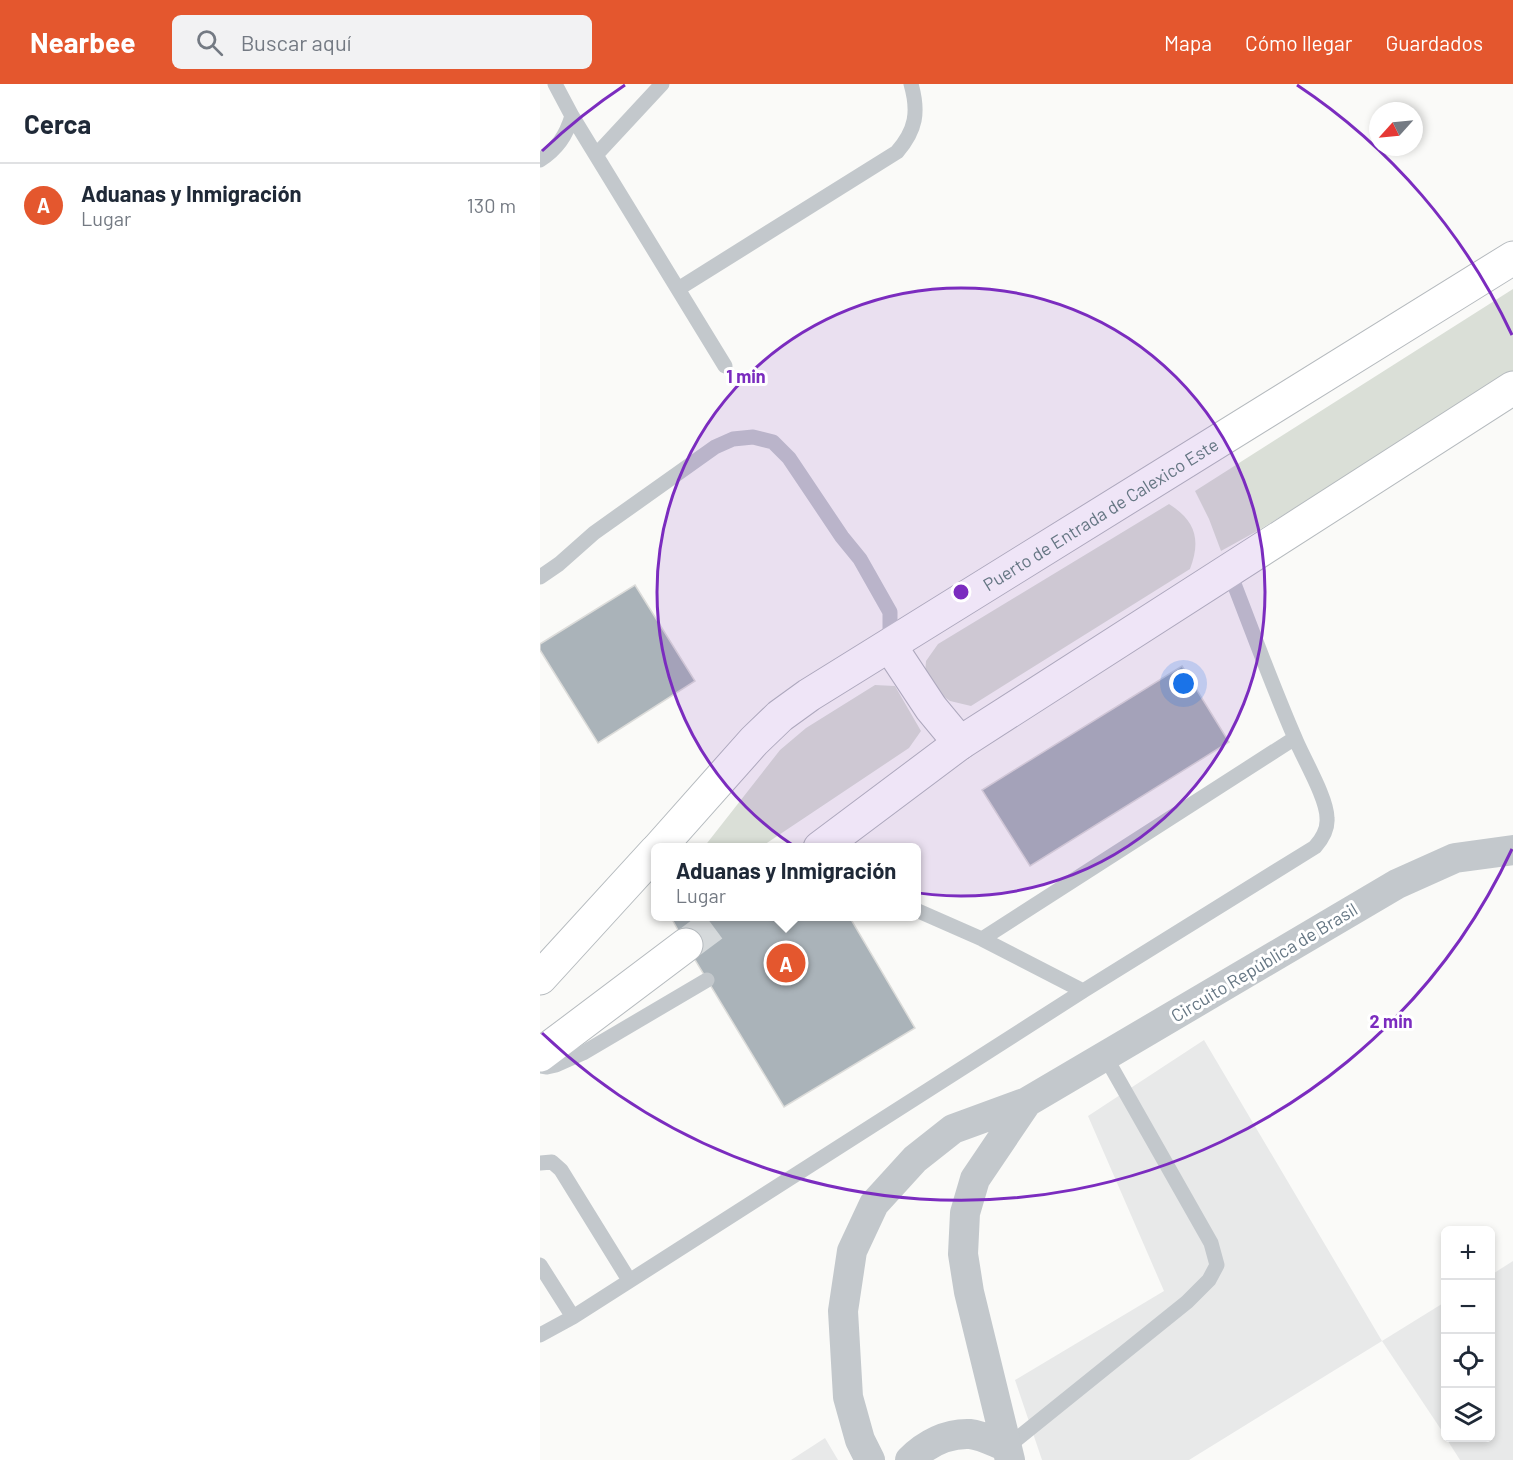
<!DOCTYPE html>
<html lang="es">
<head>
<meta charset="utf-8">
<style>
	:root { --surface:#fff; --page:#f2f2f3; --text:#1f2937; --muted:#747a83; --line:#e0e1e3; --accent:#e4572e }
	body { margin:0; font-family:Barlow,sans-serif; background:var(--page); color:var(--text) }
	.controls { position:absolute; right:18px; bottom:18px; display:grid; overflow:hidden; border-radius:9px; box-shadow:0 3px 9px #0003 }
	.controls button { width:54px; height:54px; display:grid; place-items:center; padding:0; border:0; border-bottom:2px solid var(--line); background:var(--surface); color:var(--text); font:30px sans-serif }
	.compass { position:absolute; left:829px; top:18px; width:54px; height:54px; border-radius:50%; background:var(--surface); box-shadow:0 3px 9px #0003; rotate:243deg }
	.you { position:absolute; left:644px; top:600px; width:21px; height:21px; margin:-15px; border:4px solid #fff; border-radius:50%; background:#1a73e8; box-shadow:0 0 0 9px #1a73e833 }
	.badge { display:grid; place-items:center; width:39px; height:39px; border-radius:50%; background:var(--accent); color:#fff; font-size:20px; font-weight:700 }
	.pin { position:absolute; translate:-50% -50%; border:3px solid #fff; box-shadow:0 2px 6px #0006 }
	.popup { position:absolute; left:111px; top:759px; width:270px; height:78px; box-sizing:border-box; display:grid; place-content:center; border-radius:9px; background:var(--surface); filter:drop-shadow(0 2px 4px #0005); font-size:20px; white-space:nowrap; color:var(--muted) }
	.popup b { font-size:22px; color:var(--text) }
	.popup::after { content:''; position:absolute; left:50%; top:100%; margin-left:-12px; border:12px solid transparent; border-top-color:var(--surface) }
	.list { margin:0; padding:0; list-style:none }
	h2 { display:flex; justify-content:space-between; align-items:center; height:78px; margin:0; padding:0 24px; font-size:26px }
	h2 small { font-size:20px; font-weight:400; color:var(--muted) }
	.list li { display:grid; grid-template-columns:39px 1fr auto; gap:18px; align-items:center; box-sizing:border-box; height:84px; padding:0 24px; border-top:2px solid var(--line) }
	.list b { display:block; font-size:22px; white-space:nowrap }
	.list p { margin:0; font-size:20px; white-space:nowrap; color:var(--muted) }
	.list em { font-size:20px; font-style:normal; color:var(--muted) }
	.icon { flex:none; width:33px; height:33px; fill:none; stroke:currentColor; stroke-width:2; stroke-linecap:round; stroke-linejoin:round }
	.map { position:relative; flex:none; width:973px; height:1376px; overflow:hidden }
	header { display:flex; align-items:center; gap:36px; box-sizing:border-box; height:84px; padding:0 30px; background:var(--accent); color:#fff }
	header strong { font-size:28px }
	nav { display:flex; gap:33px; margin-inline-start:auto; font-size:21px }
	.search { width:420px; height:54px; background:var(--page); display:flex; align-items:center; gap:15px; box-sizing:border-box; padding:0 21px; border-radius:9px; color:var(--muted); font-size:22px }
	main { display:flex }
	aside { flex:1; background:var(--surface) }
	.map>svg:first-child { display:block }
	.built { fill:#e8e9e9 }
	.green { fill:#dadfd7 }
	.building { fill:#aab3b9; stroke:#dcdcda; stroke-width:1.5 }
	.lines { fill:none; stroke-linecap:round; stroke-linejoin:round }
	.primary-tunnel { stroke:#d5d9db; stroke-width:33; stroke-dasharray:33 16; stroke-linecap:butt }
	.primary-casing { stroke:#b5babe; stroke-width:35 }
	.service { stroke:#c3c8cc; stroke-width:15 }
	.minor { stroke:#c3c8cc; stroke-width:30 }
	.primary { stroke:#fff; stroke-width:33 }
	.ring { fill:none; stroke:#7b2cbf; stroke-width:3 }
	.labels { text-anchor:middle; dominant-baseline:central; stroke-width:6; stroke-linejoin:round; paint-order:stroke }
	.street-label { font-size:18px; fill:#657683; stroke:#fff }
	.centre { fill:#7b2cbf; stroke:#fff; stroke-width:3 }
	.ring-label { font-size:18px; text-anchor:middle; font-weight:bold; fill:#7b2cbf; stroke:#fff; stroke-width:6; stroke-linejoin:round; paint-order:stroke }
</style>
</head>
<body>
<header>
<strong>Nearbee</strong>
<div class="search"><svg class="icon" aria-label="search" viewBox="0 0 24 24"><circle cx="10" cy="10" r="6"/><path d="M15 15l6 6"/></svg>Buscar aquí</div>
<nav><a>Mapa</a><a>Cómo llegar</a><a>Guardados</a></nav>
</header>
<main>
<aside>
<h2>Cerca<small></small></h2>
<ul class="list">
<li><span class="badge">A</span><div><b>Aduanas y Inmigración</b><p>Lugar</p></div><em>130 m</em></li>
</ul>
</aside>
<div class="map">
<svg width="973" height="1376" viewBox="0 0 973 1376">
	<rect width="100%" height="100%" fill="#fafaf8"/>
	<path class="built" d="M664,956L842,1257L905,1218L906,1353L842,1257L649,1376H502L475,1296L624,1207L548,1032Z
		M973,1177V1376H920L906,1354H950L951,1191Z
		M285,1354L298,1376H251Z"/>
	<path class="green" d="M973,205V289L719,446L681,467L669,435L655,407Z
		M629,420C656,437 661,456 650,485L431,622L410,617L392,604L385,589L386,577L398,560Z
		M335,601L355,602L381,647L369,664L221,763H164L240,666L266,644Z"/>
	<path class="building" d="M95,501L155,597L58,659L0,566V560Z
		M642,582L689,658L490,782L442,706Z
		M136,832H309L375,944L244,1023L146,861L132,835Z"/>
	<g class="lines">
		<path class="primary-tunnel" d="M146,861L185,832"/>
		<g class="primary-casing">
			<g id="primary">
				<path d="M350,562L391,624L420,659"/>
				<path id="s1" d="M119,764L214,657L240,632L269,611L973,174"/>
				<path d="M280,764L420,659L973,304"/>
				<path d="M0,894L116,767"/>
				<path d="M0,971L146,861"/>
			</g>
		</g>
		<path class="service" d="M32,32L185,282
			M56,71L122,0
			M0,76C17,65 26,52 32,32L15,0
			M138,205L357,68C376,46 379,28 371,0
			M0,493L19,480L54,449L175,363L193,355L213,353L233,358L249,374L302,453L320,475L350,528V562
			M376,826L442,855L543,907L775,763C782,755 788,745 787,734C787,714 763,674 755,654C731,599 711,543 689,487
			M442,855L755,654
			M0,982L7,983L16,981L43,969L167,896
			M0,1079L12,1078L21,1086L89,1196
			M0,1181L33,1233
			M0,1251L33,1233L543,907
			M467,1363L647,1218L669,1196L677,1181L671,1159L565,972"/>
		<path class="minor" d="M330,1376L320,1356L308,1313L303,1227L312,1167L334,1120L375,1075L413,1045L487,1018L857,800L915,774L973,766
			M370,1376C386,1360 407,1349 430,1350C442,1351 456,1359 467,1363
			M470,1376L429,1208L423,1170L425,1129L435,1095L487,1018"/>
		<use href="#primary" class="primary"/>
	</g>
	<circle cx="421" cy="508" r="304" fill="#7b2cbf" fill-opacity=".12"/>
	<g class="ring">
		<circle cx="421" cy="508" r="304"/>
		<path d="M972 765A608 608 0 0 1 2 949M2 67A608 608 0 0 1 85 1M757 1A608 608 0 0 1 972 251"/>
	</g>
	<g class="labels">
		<g class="street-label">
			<text stroke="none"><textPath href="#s1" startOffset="558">Puerto de Entrada de Calexico Este</textPath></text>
			<text transform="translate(724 878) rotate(-31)">Circuito República de Brasil</text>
		</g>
	</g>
	<circle cx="421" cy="508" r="9" class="centre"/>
	<g class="ring-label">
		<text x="206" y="299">1 min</text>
		<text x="851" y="944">2 min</text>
	</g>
</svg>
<div class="controls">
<button>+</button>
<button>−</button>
<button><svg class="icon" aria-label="locate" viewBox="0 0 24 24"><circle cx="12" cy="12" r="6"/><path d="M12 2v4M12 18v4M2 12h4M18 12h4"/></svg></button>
<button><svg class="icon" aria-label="layers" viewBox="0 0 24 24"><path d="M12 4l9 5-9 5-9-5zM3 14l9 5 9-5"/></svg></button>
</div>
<svg class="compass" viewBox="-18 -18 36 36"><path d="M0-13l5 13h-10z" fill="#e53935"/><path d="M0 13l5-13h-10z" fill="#747a83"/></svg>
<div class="you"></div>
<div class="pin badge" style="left:246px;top:879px">A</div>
<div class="popup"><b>Aduanas y Inmigración</b>Lugar</div>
</div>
</main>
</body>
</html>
